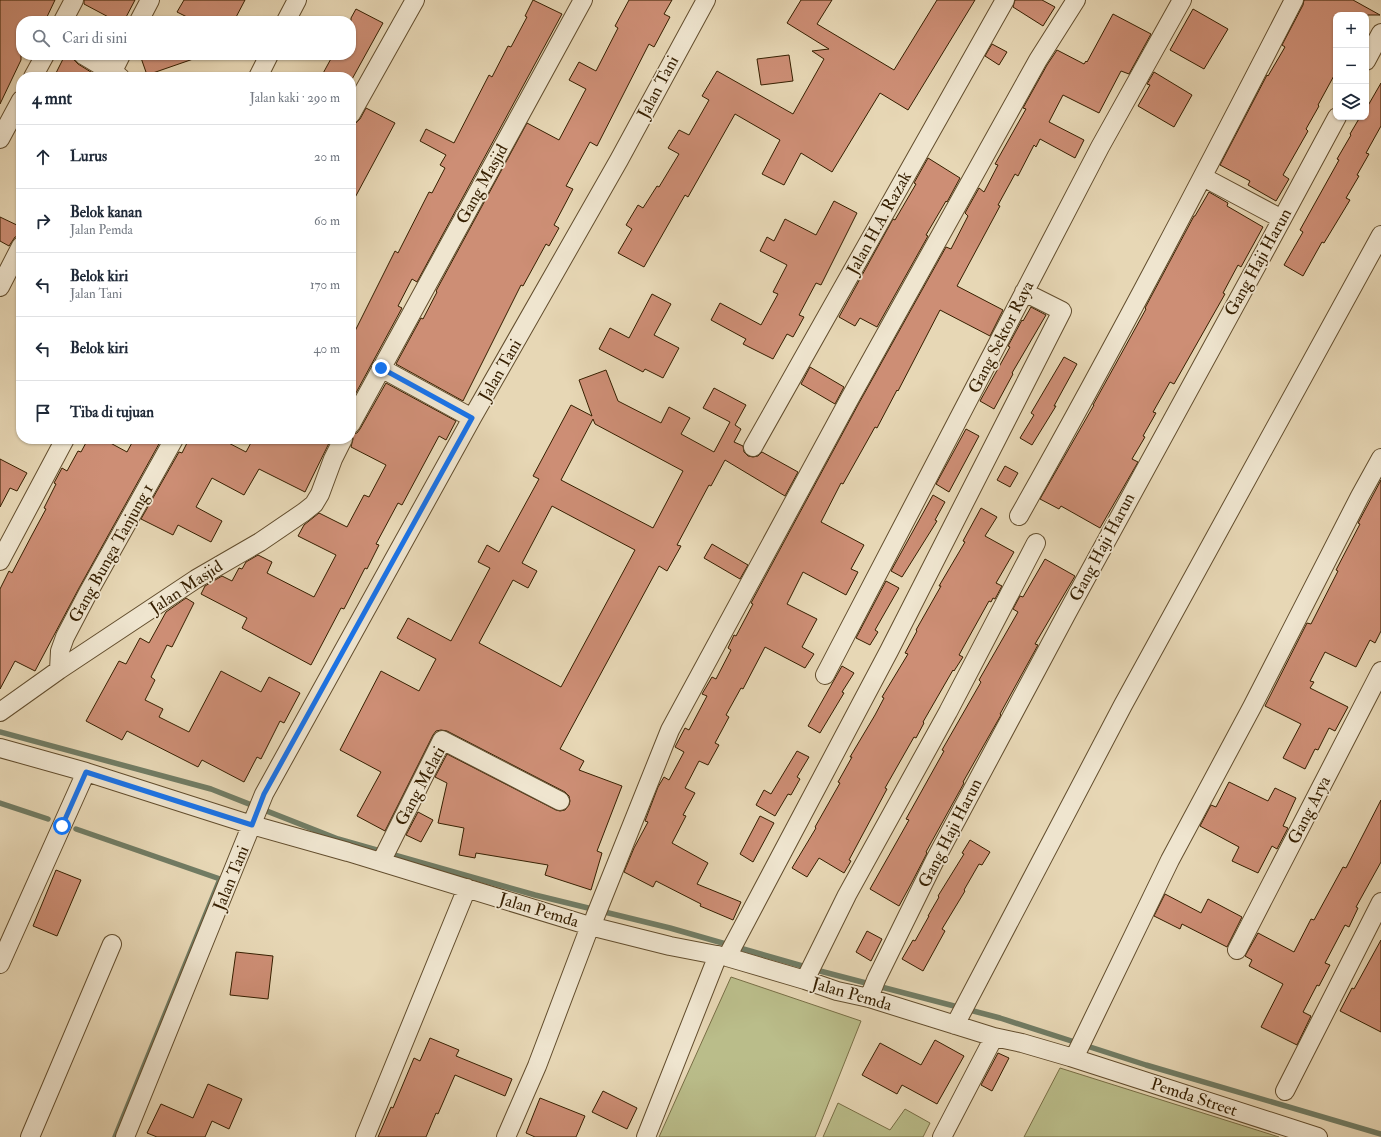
<!DOCTYPE html>
<html lang="id">
<head>
<meta charset="utf-8">
<style>
	:root { --surface:#fff; --page:#f2f2f3; --text:#1f2937; --muted:#747a83; --line:#e0e1e3 }
	body { margin:0; font-family:"IM FELL Double Pica",serif; background:var(--page); color:var(--text) }
	.controls { position:absolute; right:12px; top:12px; display:grid; overflow:hidden; border-radius:8px; box-shadow:0 1px 3px #0004 }
	.controls button { width:36px; height:36px; display:grid; place-items:center; padding:0; border:0; border-bottom:1px solid var(--line); background:var(--surface); color:var(--text); font:20px sans-serif }
	.stop { position:absolute; width:12px; height:12px; margin:-9px; border:3px solid #1a73e8; border-radius:50%; background:#fff }
	.stop.end { background:#1a73e8; border-color:#fff; box-shadow:0 1px 4px #0008 }
	.list { margin:0; padding:0; list-style:none }
	h2 { display:flex; justify-content:space-between; align-items:center; height:52px; margin:0; padding:0 16px; font-size:17px }
	h2 small { font-size:13px; font-weight:400; color:var(--muted) }
	.list li { display:grid; grid-template-columns:26px 1fr auto; gap:12px; align-items:center; box-sizing:border-box; height:64px; padding:0 16px; border-top:1px solid var(--line) }
	.list b { display:block; font-size:15px; white-space:nowrap }
	.list p { margin:0; font-size:13px; white-space:nowrap; color:var(--muted) }
	.list em { font-size:13px; font-style:normal; color:var(--muted) }
	.icon { flex:none; width:22px; height:22px; fill:none; stroke:currentColor; stroke-width:2; stroke-linecap:round; stroke-linejoin:round }
	.map { position:relative; flex:none; width:1381px; height:1137px; overflow:hidden }
	.search { position:absolute; background:var(--surface); box-shadow:0 1px 3px #0004; left:16px; top:16px; width:340px; height:44px; display:flex; align-items:center; gap:10px; box-sizing:border-box; padding:0 14px; border-radius:16px; color:var(--muted); font-size:15px }
	.panel { position:absolute; background:var(--surface); box-shadow:0 1px 3px #0004; left:16px; top:72px; width:340px; height:372px; border-radius:16px }
	.map>svg:first-child { display:block }
	.green { fill:#babd8a; stroke:#786e45 }
	.lines { fill:none; stroke-linecap:round; stroke-linejoin:round }
	.stream { stroke:#717c64; stroke-width:5.5 }
	.building { fill:#cd8e75; stroke:#361f00; fill-rule:evenodd }
	.minor-casing { stroke:#624d2d; stroke-width:20 }
	.minor { stroke:#efe5cf; stroke-width:18 }
	.route { stroke:#1a73e8; stroke-width:5 }
	.labels { text-anchor:middle; dominant-baseline:central; stroke-width:3.5; stroke-linejoin:round; paint-order:stroke }
	.street-label { font-size:17px; fill:#361f00; stroke:#efe5cf }
</style>
</head>
<body>
<div class="map">
<svg width="1381" height="1137" viewBox="0 0 1381 1137">
	<rect width="100%" height="100%" fill="#e7d7b5"/>
	<filter id="stains"><feTurbulence type="fractalNoise" baseFrequency=".005" numOctaves="4"/><feColorMatrix values="0 0 0 0 .2 0 0 0 0 .09 0 0 0 0 .02 0 0 0 .5 -.17"/></filter>
	<radialGradient id="worn" r=".72"><stop offset=".6" stop-color="#630" stop-opacity="0"/><stop offset="1" stop-color="#630" stop-opacity=".3"/></radialGradient>
	<path class="green" d="M731,977L861,1021L815,1137H659Z
		M1060,1068L1279,1137H1024Z
		M838,1103L890,1130L905,1109L930,1123L923,1137H823Z"/>
	<g class="lines">
		<path class="stream" d="M0,732L211,789L338,839L535,895L670,928L820,971L1000,1018L1146,1065L1381,1134
			M0,803L48,819
			M76,829L220,879L115,1137"/>
	</g>
	<path class="building" d="M0,0H55L45,21H21V60L0,104Z
		M84,0H135L124,21H116L84,4Z
		M184,0H245L234,21H195L177,12Z
		M533,0L562,14L417,282L412,279L398,306L402,308L351,402V339L395,251L398,253L429,192L432,193L445,168L440,165L446,155L420,141L426,129L454,143L489,75L492,77L508,46L511,47L527,17L525,16Z
		M629,0H672L664,14L670,17L654,47L649,44L597,146L590,142L566,186L573,189L554,225L559,228L549,246L546,244L523,286L521,285L463,401L396,364L421,318L423,319L437,292L436,291L527,123L559,140L586,89L569,80L579,62L596,71L618,28L615,26Z
		M801,0H832L817,24L894,70L937,0H975L908,110L880,93L832,172L801,153L784,185L762,174L780,140L735,114L688,197L685,195L644,267L618,253L632,229L626,225L638,205L643,208L657,186L659,187L679,154L668,148L679,130L689,135L709,100L702,96L717,71L793,114L824,59L812,51L829,49L787,23Z
		M1015,0H1042L1055,7L1043,26L1013,7Z
		M1304,0H1353L1380,15H1336V72L1318,105L1319,106L1306,129L1308,131L1283,175L1289,179L1276,201L1248,185L1250,181L1220,165L1267,75L1268,76L1285,47L1282,45L1303,5Z
		M356,9L383,23L351,81V77H321L333,55H351V18Z
		M1193,9L1228,29L1204,69L1170,50Z
		M1113,14L1151,34L1129,74L1121,71L1099,113L1063,95L1049,122L1084,140L1075,158L1040,139L1036,147L1034,145L1018,176L1015,174L998,205L1000,206L957,286L1003,310L990,336L940,310L898,391L897,390L877,428L875,427L843,484L841,483L821,522L864,545L851,569L858,572L846,595L803,572L787,604L817,619L802,647L814,654L805,668L765,647L743,689L741,688L726,715L729,717L715,743L719,745L708,765L699,761L685,788L695,793L683,815L686,816L672,843L708,863L697,884L741,902L733,920L700,906L701,904L656,881L653,887L624,872L634,848L648,822L645,821L658,787L664,777L669,780L684,752L675,747L685,728L689,730L707,696L702,694L712,677L716,679L731,650L728,648L734,635L736,636L753,604L751,603L859,403L946,247L951,249L968,216L965,213L979,188L984,192L998,165L995,164L1026,109L1023,108L1047,65L1057,50L1084,64L1086,61L1087,62Z
		M992,44L1007,52L999,65L985,56Z
		M65,55L73,57L74,60L78,64L99,77H54Z
		M140,55H199V57L147,75Z
		M789,55L793,81L761,85L757,59Z
		M1154,72L1192,95L1174,127L1138,106L1150,85L1147,84Z
		M1381,83V126L1366,153L1369,154L1357,175L1359,176L1346,198L1350,200L1324,243L1322,242L1303,276L1284,265L1303,232L1300,230L1339,160L1337,159L1351,135L1350,134L1360,117H1366V109Z
		M366,108L395,123L351,205V124L356,123L360,119Z
		M928,158L960,178L947,202L946,201L926,235L928,236L877,327L860,318L855,326L839,317L893,219L895,220L916,184L914,183Z
		M1209,192L1228,203L1227,206L1263,227L1241,267L1238,265L1223,293L1225,294L1174,384L1170,382L1153,412L1156,413L1143,436L1145,437L1132,459L1138,462L1100,528L1061,506L1059,509L1040,499L1094,405H1093L1146,309L1145,308L1194,216H1195Z
		M834,201L857,213L821,285L816,283L799,315L804,317L793,337L787,334L773,359L743,344L746,339L711,320L720,303L761,325L778,294L773,292L787,265L760,251L767,237L774,241L785,219L816,235Z
		M0,217L21,227V236L15,237L9,246L0,241Z
		M652,294L671,304L654,335L679,348L663,378L645,369L643,372L599,349L610,328L629,338Z
		M1031,307L1046,315L1012,373L1013,374L994,409L980,401L1010,347L1008,346L1022,320L1023,321Z
		M1064,357L1077,364L1054,406H1056L1032,445L1020,438L1034,415L1031,413Z
		M810,367L844,387L835,404L801,384Z
		M606,370L618,401L661,423L669,407L690,418L681,434L714,452L730,422L703,408L714,388L746,405L735,425L741,429L734,442L743,446L744,452L748,456L753,457L758,456L762,452L798,472L785,496L725,460L711,486L709,485L677,545L681,546L667,571L659,566L560,749L584,761L579,770L622,786L597,851L602,853L591,890L545,875L548,865L476,853L475,858L459,855L464,828L438,823L447,783L435,777L447,754L556,810L560,811L565,810L569,805L570,801L569,796L565,792L447,731L441,730L436,731L433,735L385,831L357,816L381,772L340,750L381,671L419,691L436,659L397,638L408,618L451,641L490,568L478,562L487,545L499,552L539,479L533,476L571,405L592,416L579,380ZM593,419L595,424L683,471L653,528L561,480ZM552,506L635,550L561,687L479,643L513,580L528,588L537,571L522,563Z
		M386,383L456,421L446,440L439,436L402,505L398,503L376,544L379,545L367,569L365,568L344,609L341,608L311,665L242,628L247,618L201,594L205,586L222,576L232,581L239,568L242,569L246,562L258,555L272,562L267,573L314,597L336,555L298,536L304,525L319,513L347,527L364,495L369,497L386,465L351,447L353,439L352,434L357,433L360,429Z
		M966,429L979,436L949,492L936,484Z
		M88,439H103L127,452L134,439H154L160,442L79,588L35,671L15,661L0,689V589L9,571L12,573L32,535L46,509L44,508L56,484L54,483L62,468L67,471L78,451L81,452Z
		M189,439H221L246,452L253,439H331L305,492L259,469L244,495L212,478L196,507L222,521L211,542L178,525L173,535L141,519L179,452L182,453Z
		M0,459L27,473L17,491L10,488L0,507Z
		M1005,466L1018,473L1010,487L997,480Z
		M1381,480V631L1375,643L1370,640L1356,667L1325,652L1310,681L1314,682L1310,688L1348,707L1335,731L1329,728L1318,750L1315,749L1305,769L1283,758L1301,724L1265,706L1307,623L1311,624L1338,571L1336,570L1360,524L1358,523Z
		M933,495L945,502L935,520L937,521L902,577L891,571Z
		M981,508L997,517L985,536L1014,552L996,583L1002,586L995,599L993,598L991,602L989,601L959,655L963,657L954,671L953,670L923,722L924,723L916,738L914,737L885,788L887,789L849,860L851,861L844,873L819,858L807,877L792,868L816,828L815,827L840,783L838,782L852,757H850L875,715L884,698L882,697L908,654L905,653L917,631L916,630L941,586H939L965,542L963,541Z
		M712,544L748,565L740,579L704,558Z
		M1045,559L1075,576L1035,644L1038,645L1000,714L1001,715L993,729L963,782L964,783L926,852L927,853L911,884L899,906L870,889L909,820L906,819L944,751L942,750L981,682L979,680L1018,612L1013,609L1020,596L1023,597Z
		M886,581L899,588L875,630L878,632L870,645L856,638Z
		M186,598L194,603L172,647L167,645L151,677L155,680L145,700L163,709L159,717L189,732L221,671L261,692L269,677L300,693L284,723L280,721L261,759L257,757L244,782L202,760L198,767L127,731L122,740L86,721L119,661L126,664L140,638L149,643L166,612Z
		M842,666L854,673L842,692L844,693L820,733L808,726Z
		M797,751L809,757L797,777L800,779L791,795L788,794L775,816L756,805L764,790L771,794Z
		M1229,782L1268,801L1275,788L1296,798L1283,826L1288,828L1277,849L1272,846L1258,873L1232,861L1239,847L1200,826L1211,805L1216,807Z
		M1381,800V862L1356,907L1358,908L1349,927L1345,925L1325,963L1330,965L1319,986L1317,985L1303,1012L1311,1016L1297,1045L1261,1027L1283,984L1249,966L1252,960L1245,956L1258,933L1294,952L1311,919L1314,920L1343,867L1346,868Z
		M418,812L433,820L421,842L406,835Z
		M760,816L774,823L753,862L740,854Z
		M970,840L990,852L982,865L979,864L964,890L965,891L942,929L945,931L923,971L902,959L913,940L915,941L929,916H928L939,897L938,896L964,854L962,853Z
		M56,870L81,880L57,936L33,926Z
		M1165,894L1201,913L1208,899L1242,917L1227,947L1182,924L1180,929L1154,916Z
		M867,931L882,939L871,961L856,952Z
		M1381,940V1032L1340,1011L1352,988L1354,989Z
		M236,952L273,956L268,999L230,995Z
		M430,1038L459,1050L456,1056L512,1079L505,1096L455,1075L438,1114L436,1113L426,1137H378L391,1107L393,1108L414,1058L420,1061Z
		M935,1040L964,1056L937,1104L902,1085L897,1094L862,1075L880,1043L921,1065Z
		M998,1053L1009,1058L992,1091L981,1085Z
		M208,1084L242,1099L229,1129L212,1121L205,1137H157L147,1133L161,1104L193,1118Z
		M603,1091L637,1108L627,1129L592,1112Z
		M540,1098L585,1116L576,1137H535L526,1133Z"/>
	<g class="lines">
		<g class="minor-casing">
			<path id="minor" d="M63,21L74,0
				M139,21L150,0
				M286,21L297,0
				M83,55L120,77
				M1366,61L1381,33
				M33,77L45,55
				M110,77L121,55
				M258,77L269,55
				M351,114L415,0
				M0,139L21,100
				M1203,177L1282,219
				M0,287L21,246
				M381,368L472,418
				M351,424L583,0
				M753,447L1005,0
				M1019,516C1115,346 1205,173 1294,0
				M0,561L65,439
				M59,670L60,651L65,637L88,593L174,439
				M825,675L1100,147L1182,0
				M0,712L59,670L196,579L260,542L304,512L314,504L320,494L333,459L343,439
				M0,748L86,772L252,825L348,852L590,926L670,946L727,957L805,980L837,991L869,998L994,1037L1022,1043L1070,1057L1075,1056L1077,1052L1170,860L1252,707L1360,496L1381,458
				M381,862L442,740L560,801
				M593,926L595,917L670,730L850,398L1038,60L1076,0
				M1237,950L1381,671
				M727,957L889,651L1062,311L1024,292
				M0,964L86,772
				M805,980L847,895L948,712L1036,543
				M869,998L876,980L935,860L1067,613L1268,245L1337,117
				M955,1025L1123,705L1381,235
				M1070,1057L1318,1137
				M1285,1091L1381,902
				M30,1137L112,944
				M125,1137L264,794L472,418L619,160L706,0
				M365,1137L467,888
				M506,1137L537,1066L590,926
				M646,1137L718,955
				M942,1137L994,1037"/>
		</g>
		<use href="#minor" class="minor"/>
	</g>
	<g class="lines">
		<path class="route" d="M62,826L86,772L252,825L264,794L472,418L381,368"/>
	</g>
	<g class="labels">
		<g class="street-label">
			<text transform="translate(658 87) rotate(-62)">Jalan Tani</text>
			<text transform="translate(482 184) rotate(-61)">Gang Masjid</text>
			<text transform="translate(879 223) rotate(-61)">Jalan H.A. Razak</text>
			<text transform="translate(1258 262) rotate(-61)">Gang Haji Harun</text>
			<text transform="translate(1001 337) rotate(-63)">Gang Sektor Raya</text>
			<text transform="translate(500 370) rotate(-60)">Jalan Tani</text>
			<text transform="translate(1102 547) rotate(-62)">Gang Haji Harun</text>
			<text transform="translate(111 553) rotate(-61)">Gang Bunga Tanjung 1</text>
			<text transform="translate(186 587) rotate(-33)">Jalan Masjid</text>
			<text transform="translate(420 786) rotate(-62)">Gang Melati</text>
			<text transform="translate(1309 810) rotate(-63)">Gang Arya</text>
			<text transform="translate(950 833) rotate(-63)">Gang Haji Harun</text>
			<text transform="translate(231 878) rotate(-68)">Jalan Tani</text>
			<text transform="translate(539 910) rotate(17)">Jalan Pemda</text>
			<text transform="translate(852 994) rotate(16)">Jalan Pemda</text>
			<text transform="translate(1194 1097) rotate(18)">Pemda Street</text>
		</g>
	</g>
	<rect width="100%" height="100%" filter="url(#stains)"/>
	<rect width="100%" height="100%" fill="url(#worn)"/>
</svg>
<div class="controls">
<button>+</button>
<button>−</button>
<button><svg class="icon" aria-label="layers" viewBox="0 0 24 24"><path d="M12 4l9 5-9 5-9-5zM3 14l9 5 9-5"/></svg></button>
</div>
<div class="stop" style="left:62px;top:826px"></div>
<div class="stop end" style="left:381px;top:368px"></div>
<div class="search"><svg class="icon" aria-label="search" viewBox="0 0 24 24"><circle cx="10" cy="10" r="6"/><path d="M15 15l6 6"/></svg>Cari di sini</div>
<section class="panel">
<h2>4 mnt<small>Jalan kaki · 290 m</small></h2>
<ul class="list">
<li><svg class="icon" aria-label="ahead" viewBox="0 0 24 24"><path d="M12 20V5M6 11l6-6 6 6"/></svg><div><b>Lurus</b></div><em>20 m</em></li>
<li><svg class="icon" aria-label="right" viewBox="0 0 24 24"><path d="M7 20v-9h11M14 6l5 5-5 5"/></svg><div><b>Belok kanan</b><p>Jalan Pemda</p></div><em>60 m</em></li>
<li><svg class="icon" aria-label="left" viewBox="0 0 24 24"><path d="M17 20v-9H6M10 6l-5 5 5 5"/></svg><div><b>Belok kiri</b><p>Jalan Tani</p></div><em>170 m</em></li>
<li><svg class="icon" aria-label="left" viewBox="0 0 24 24"><path d="M17 20v-9H6M10 6l-5 5 5 5"/></svg><div><b>Belok kiri</b></div><em>40 m</em></li>
<li><svg class="icon" aria-label="arrive" viewBox="0 0 24 24"><path d="M6 21V4h12l-3 4 3 4H6"/></svg><div><b>Tiba di tujuan</b></div></li>
</ul>
</section>
</div>
</body>
</html>
